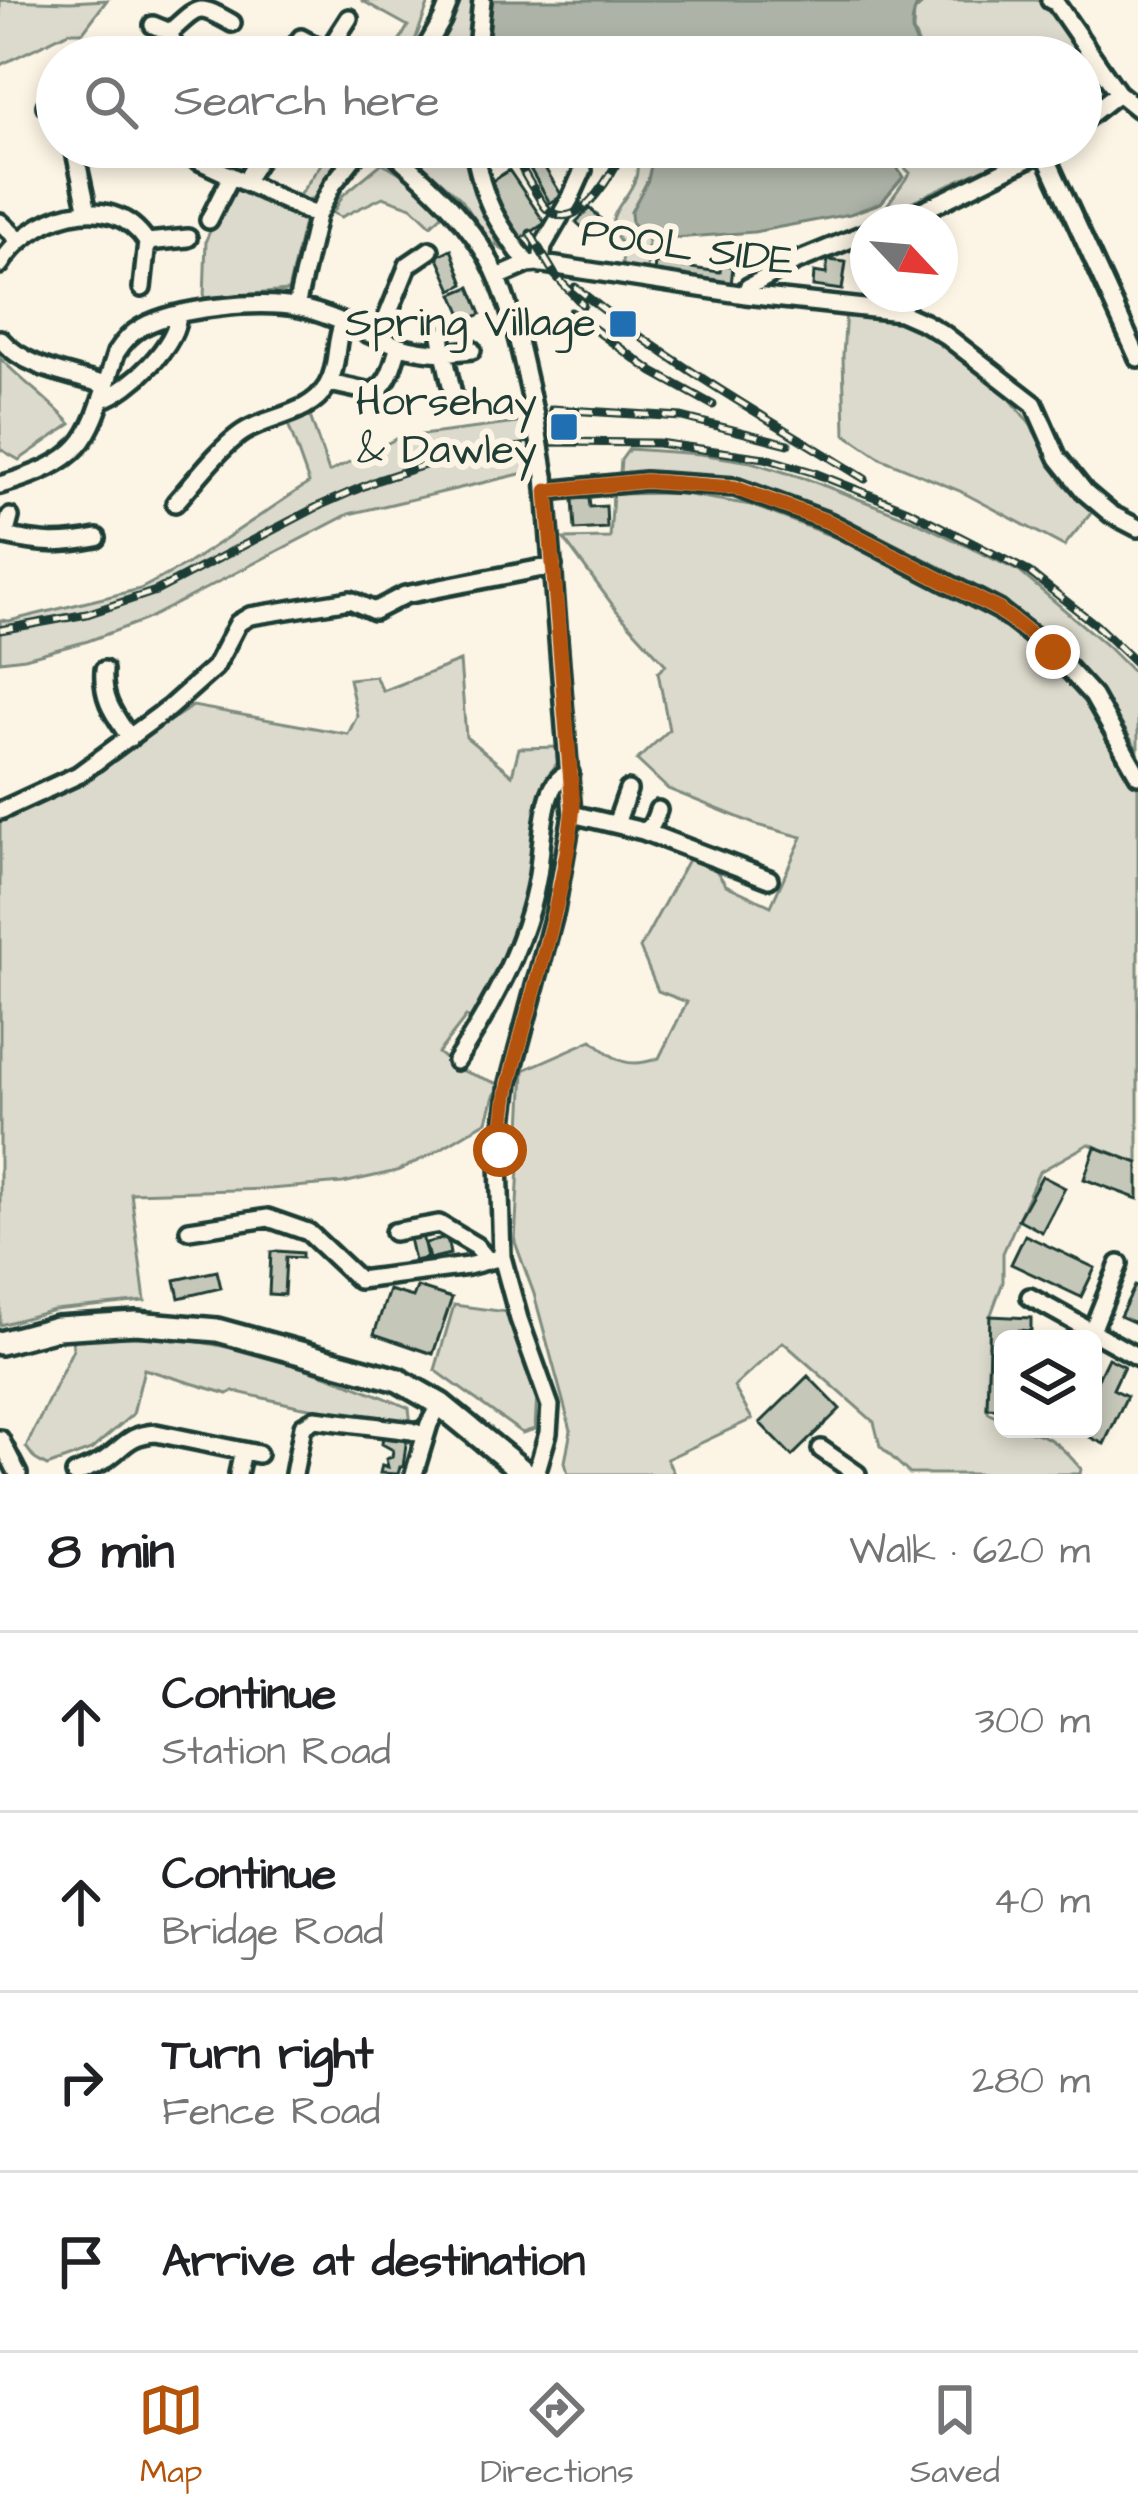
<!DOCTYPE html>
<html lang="en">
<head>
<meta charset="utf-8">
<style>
	:root { --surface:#fff; --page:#f2f2f2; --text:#202124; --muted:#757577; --line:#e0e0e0; --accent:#b45309 }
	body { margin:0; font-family:"Architects Daughter",sans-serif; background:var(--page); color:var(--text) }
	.controls { position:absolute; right:36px; bottom:36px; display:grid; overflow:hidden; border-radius:18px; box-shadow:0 6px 18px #0003 }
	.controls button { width:108px; height:108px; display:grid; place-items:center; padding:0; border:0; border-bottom:3px solid var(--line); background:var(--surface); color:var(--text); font:60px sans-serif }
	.compass { position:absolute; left:850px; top:204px; width:108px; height:108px; border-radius:50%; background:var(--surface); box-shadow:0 6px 18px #0003; rotate:116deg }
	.stop { position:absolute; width:36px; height:36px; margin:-27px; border:9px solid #b45309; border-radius:50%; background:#fff }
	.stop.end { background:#b45309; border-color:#fff; box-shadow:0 3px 12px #0008 }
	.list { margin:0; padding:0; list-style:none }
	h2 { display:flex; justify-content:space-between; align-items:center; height:156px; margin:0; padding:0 48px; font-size:51px }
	h2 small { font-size:39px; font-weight:400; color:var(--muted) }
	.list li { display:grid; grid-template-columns:78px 1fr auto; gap:36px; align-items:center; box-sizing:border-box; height:180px; padding:0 48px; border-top:3px solid var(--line) }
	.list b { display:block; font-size:45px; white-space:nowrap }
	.list p { margin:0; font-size:39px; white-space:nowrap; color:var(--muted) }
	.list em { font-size:39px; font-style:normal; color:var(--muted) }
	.icon { flex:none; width:66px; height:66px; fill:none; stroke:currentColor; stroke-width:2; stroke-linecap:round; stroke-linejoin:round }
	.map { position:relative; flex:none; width:1138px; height:1474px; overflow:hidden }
	.search { position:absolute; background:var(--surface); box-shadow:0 6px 18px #0003; left:36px; right:36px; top:36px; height:132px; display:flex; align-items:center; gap:30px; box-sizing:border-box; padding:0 42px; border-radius:66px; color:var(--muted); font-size:45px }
	.sheet { height:876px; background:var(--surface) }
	nav { display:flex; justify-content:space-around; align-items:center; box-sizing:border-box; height:168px; border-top:3px solid var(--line); background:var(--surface); font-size:33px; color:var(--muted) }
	nav a { display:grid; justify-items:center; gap:6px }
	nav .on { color:var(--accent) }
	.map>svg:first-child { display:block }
	.green { fill:#dcdacc; stroke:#7e8c80; stroke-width:3 }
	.water { fill:#aeb3a7; stroke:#758479; stroke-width:3 }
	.building { fill:#c5c7b9; stroke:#1f3d34; stroke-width:3 }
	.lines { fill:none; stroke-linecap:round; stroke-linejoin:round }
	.minor-casing { stroke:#1f3d34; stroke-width:24 }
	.major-casing { stroke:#1f3d34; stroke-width:30 }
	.minor { stroke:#fcf5e5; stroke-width:15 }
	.major { stroke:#fcf5e5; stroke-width:21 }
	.rail-casing { stroke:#1f3d34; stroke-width:9 }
	.rail { stroke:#fcf5e5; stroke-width:4.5; stroke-dasharray:14; stroke-linecap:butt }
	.minor-bridge-casing { stroke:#1f3d34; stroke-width:24; stroke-linecap:butt }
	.minor-bridge { stroke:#fcf5e5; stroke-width:15 }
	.route { stroke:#b45309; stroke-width:15 }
	.poi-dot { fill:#1f6fb2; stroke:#fcf5e5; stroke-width:4.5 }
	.labels { text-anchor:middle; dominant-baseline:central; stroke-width:12; stroke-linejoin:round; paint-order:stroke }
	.street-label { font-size:42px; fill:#1f3d34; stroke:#fcf5e5 }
	.poi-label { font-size:42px; fill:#1f3d34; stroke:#fcf5e5; text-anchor:end }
</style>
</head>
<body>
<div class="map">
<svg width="1138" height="1474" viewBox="0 0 1138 1474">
	<rect width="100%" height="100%" fill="#fcf5e5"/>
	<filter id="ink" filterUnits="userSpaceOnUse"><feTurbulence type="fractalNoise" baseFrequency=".00833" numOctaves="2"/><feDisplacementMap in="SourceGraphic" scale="24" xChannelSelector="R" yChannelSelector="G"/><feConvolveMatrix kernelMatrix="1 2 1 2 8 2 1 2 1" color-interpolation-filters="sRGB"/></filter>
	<g filter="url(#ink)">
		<path class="green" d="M0,0L70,2L107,0L83,32H69L0,65Z
			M361,0H423L429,2L409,57H390L408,26Z
			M461,0H476L473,57H434Z
			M927,0H1037L1052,5L1109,90L1081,113V57H948L921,50L913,31L914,12Z
			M333,147H354L317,198L303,200L298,197Z
			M403,147H470C470,183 484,216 500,248L491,242L461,199Z
			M636,147H655L648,180L631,212L632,223L648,240L647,275L621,270L624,247C596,215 627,206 636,177C639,167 637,158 636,147Z
			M910,147H1031L893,210L888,204L910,173L903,166Z
			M382,163C407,175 426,193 444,213L431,225L412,207L383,197L341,217L333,213L343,195Z
			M232,183L300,213L304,222L288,291L204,298L206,240Z
			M846,310L899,320L938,337L1001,387L1030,424L1062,482L1092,512L1064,546L960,491L882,459L845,434L843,356Z
			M0,358C23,382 49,400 71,424L19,460L0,449Z
			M309,413L329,472L398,438L525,422L533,471L349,514L145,620L88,641L25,658L0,661V620L9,621L140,589L189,563L309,483L287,421Z
			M629,449L700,454L751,462L807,479L913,520L1020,572L1106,645L1138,677V751L1115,713L1069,657L1031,624L941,567L830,512L726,479L620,473L621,460Z
			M677,493L751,505L858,546L998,617L1054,667L1087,703L1138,788V1163L1089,1144L1039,1172L1003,1253V1282L990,1317L987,1408L989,1413L1003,1419V1429C1042,1429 1057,1440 1081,1469L1080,1474H910L880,1446L874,1422L783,1342L734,1387L752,1419L667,1459L674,1474H568L565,1462L571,1430L534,1294L515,1242L524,1070L592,1040C616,1060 626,1070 659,1058L687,1002L658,991L640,948L690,856L713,866L726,885L771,906L802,837L757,825L668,789L637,760L669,730L658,672L666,665L617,611L564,539L610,538L613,494Z
			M460,661L466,737L512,775L519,748L561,747V758L548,776L532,875L515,941L477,1012L472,1020L466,1017L438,1053L457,1069L502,1085L494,1096L487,1121L432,1154L397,1171L343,1183L270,1189L131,1193L145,1301L54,1310L0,1325V819L82,777L193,706L348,734L357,716L349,679L375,676L383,691Z
			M454,1305L507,1312L537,1394L535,1429L522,1433L435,1370Z
			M72,1337C106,1338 141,1335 175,1339C246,1345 343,1379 409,1408L411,1425L298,1406L233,1391L228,1394L144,1369L133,1414L91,1450L47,1466L35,1459L26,1447L73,1349Z"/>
		<path class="water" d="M492,0H927L916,7C908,30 911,41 929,57H586C568,51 545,42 526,48C507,54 512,57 488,57Z
			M655,147H905L898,169L903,177L881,203L850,214L754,232L648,240L632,223L631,212L648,180Z"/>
		<path class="building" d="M537,155L562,196L550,203L526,162Z
			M509,170L545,223L521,239L486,185Z
			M590,208L600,218L587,232L576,222Z
			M451,249L464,284L452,290L437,256Z
			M686,260L692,261L691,268L720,272L721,265L733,266L731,285L654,273L655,263L685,267Z
			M828,260L846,262L842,290L813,286L814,272L826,274Z
			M470,287L481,314L465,321L453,294Z
			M589,498L590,507L606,506L607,528L575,530L573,499Z
			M1095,1147L1138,1163V1199L1084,1179Z
			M1042,1176L1065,1188L1042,1232L1018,1219Z
			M421,1230L427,1258L414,1261L408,1233Z
			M1025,1235L1095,1268L1081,1297L1011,1264Z
			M447,1238L450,1254L429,1259L425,1243Z
			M277,1251L302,1253V1258L286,1257L284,1295L269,1294L271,1252Z
			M217,1271L221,1288L179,1298L175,1280Z
			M1135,1286L1138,1287V1324L1120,1316Z
			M417,1287L452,1298L433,1354L374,1334L389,1290L413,1297Z
			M990,1316L1031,1318V1331L1019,1330L1018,1339H1003V1409L987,1408Z
			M1108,1358L1124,1366L1113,1389L1127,1396L1104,1444L1073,1429H1093V1389Z
			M808,1376L840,1409L792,1456L760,1423Z
			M383,1434L407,1437L403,1467H400L398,1474L380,1473L382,1465L388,1467L386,1459L392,1457L393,1450L382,1444Z"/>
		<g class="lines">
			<g class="minor-casing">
				<path id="minor" d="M1050,0L1055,2L1118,93L1081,122
					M153,25L170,32C199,6 197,3 232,23
					M170,32L176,57
					M288,57L301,38L327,52
					M324,57L349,18
					M421,57L442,20L450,0
					M476,57L482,0
					M1117,92L1138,109
					M46,106L57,109
					M74,147L88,212
					M181,147L195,159L317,216
					M387,147C431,185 477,226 499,281C516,324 525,371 535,416
					M474,147C482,200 496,222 528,264
					M550,149L558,147
					M1044,152L1138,358
					M244,182L267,147
					M209,220L231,176
					M0,222L19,240
					M894,222L945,200L1048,149
					M541,264L543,246L570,199L583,170L572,147
					M0,265C29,216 111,186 147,242
					M498,277L528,264L537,263L746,295L900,312L925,323L945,335L1034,404L1058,458L1085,492L1111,514L1138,528
					M142,288L147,242L188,238
					M746,295L748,287L795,262L868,232
					M296,307L317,216L333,184L362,147
					M441,336L444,353L472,350
					M379,337L408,265L430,250
					M0,339C25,368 71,375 106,385
					M329,383L371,392C390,386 393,363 399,346
					M103,399C131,389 177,345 178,314
					M0,485C92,458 89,437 116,353C123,342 131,333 142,327C178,307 261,300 300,308C334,315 365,334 397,345C413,350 428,352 444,353L454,399
					M547,491L645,481L735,487L829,522L999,610L1053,652L1093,696L1138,775
					M175,503C195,481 215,453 239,435C266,415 308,417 327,386C339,366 334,343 343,323
					M10,517L5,536C41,544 61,545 97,538
					M104,670C102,701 114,714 130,738
					M0,811L78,775L169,708L215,667L238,623L250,616L350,600L374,611L405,595L553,566
					M572,814L643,831C652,829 655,819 658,810
					M616,824L628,790
					M643,831L769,879
					M456,1061C493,1005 527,941 538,875C542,850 542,804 555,784C559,777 563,776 570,773
					M189,1230L268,1218L308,1232L359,1280L468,1266L502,1257
					M394,1232L439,1224L476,1246L487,1259
					M1030,1297L1138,1357
					M1092,1331L1119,1264
					M0,1439L18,1474
					M821,1449L857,1474
					M75,1474C84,1470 95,1466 103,1461C125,1447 127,1435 156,1433L258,1454
					M238,1474L243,1451
					M294,1474L303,1426L315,1419L412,1431L425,1436
					M414,1474L429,1424L440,1404
					M536,1474L548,1433L550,1406L519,1319L502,1257L499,1161L509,1083L555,911L572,814L545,476"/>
			</g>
			<g class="major-casing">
				<path id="major" d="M0,1343L57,1328L136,1323L217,1330L398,1380L440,1404L526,1474"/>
			</g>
			<use href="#minor" class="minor"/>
			<use href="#major" class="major"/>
			<g class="rail-casing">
				<path id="rail" d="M516,147C518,164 525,176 535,191C540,199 544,209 553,213C583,229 615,169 624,147
					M530,233L555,275L583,305
					M575,287C665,361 766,417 865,479
					M571,312L653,372L713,405
					M552,409L682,417L788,444
					M0,630L87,614L156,591L321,505L378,480L437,461L553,442L658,443L765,458L812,472L908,510L1029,572L1096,625L1138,665"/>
			</g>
			<use href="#rail" class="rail"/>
			<g class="minor-bridge-casing">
				<path id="minor-bridge" d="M535,416L545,476"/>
			</g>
			<use href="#minor-bridge" class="minor-bridge"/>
		</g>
	</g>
	<g class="lines" filter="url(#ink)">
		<path class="route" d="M500,1150C505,1126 504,1101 511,1077C533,988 564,899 573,807L547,491L645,481L735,488L829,522L999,610L1053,652"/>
	</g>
	<g class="poi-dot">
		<rect x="608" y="309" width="30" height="30" rx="6"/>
		<rect x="549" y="412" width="30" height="30" rx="6"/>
	</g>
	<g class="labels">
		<g class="street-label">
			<text transform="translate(688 248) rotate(8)">POOL SIDE</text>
		</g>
		<g class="poi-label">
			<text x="596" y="324">Spring Village</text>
			<text x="537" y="403">Horsehay<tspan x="537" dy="48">&amp; Dawley</tspan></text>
		</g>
	</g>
</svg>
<div class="controls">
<button><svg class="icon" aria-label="layers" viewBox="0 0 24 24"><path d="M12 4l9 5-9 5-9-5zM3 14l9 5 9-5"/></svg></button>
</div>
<svg class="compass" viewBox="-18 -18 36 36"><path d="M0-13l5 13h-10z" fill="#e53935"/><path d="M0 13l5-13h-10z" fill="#757577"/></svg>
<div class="stop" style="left:500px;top:1150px"></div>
<div class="stop end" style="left:1053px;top:652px"></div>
<div class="search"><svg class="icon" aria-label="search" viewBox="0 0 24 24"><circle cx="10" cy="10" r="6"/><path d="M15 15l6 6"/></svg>Search here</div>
</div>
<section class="sheet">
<h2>8 min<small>Walk · 620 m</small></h2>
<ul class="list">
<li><svg class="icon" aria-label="ahead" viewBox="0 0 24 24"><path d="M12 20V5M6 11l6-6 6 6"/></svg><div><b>Continue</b><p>Station Road</p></div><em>300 m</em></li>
<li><svg class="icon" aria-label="ahead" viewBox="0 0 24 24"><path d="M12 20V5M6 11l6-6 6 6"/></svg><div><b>Continue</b><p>Bridge Road</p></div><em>40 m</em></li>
<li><svg class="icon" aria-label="right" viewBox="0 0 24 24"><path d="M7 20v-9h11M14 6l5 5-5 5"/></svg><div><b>Turn right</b><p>Fence Road</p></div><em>280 m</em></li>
<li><svg class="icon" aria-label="arrive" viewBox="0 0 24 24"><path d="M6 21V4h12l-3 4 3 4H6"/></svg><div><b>Arrive at destination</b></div></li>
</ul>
</section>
<nav>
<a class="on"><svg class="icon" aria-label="map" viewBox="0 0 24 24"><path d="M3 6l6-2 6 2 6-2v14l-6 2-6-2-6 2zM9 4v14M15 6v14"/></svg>Map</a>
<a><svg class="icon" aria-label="directions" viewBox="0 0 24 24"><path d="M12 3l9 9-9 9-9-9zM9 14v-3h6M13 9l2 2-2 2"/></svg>Directions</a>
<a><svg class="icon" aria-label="saved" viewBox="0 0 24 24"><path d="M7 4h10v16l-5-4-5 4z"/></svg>Saved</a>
</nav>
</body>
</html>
